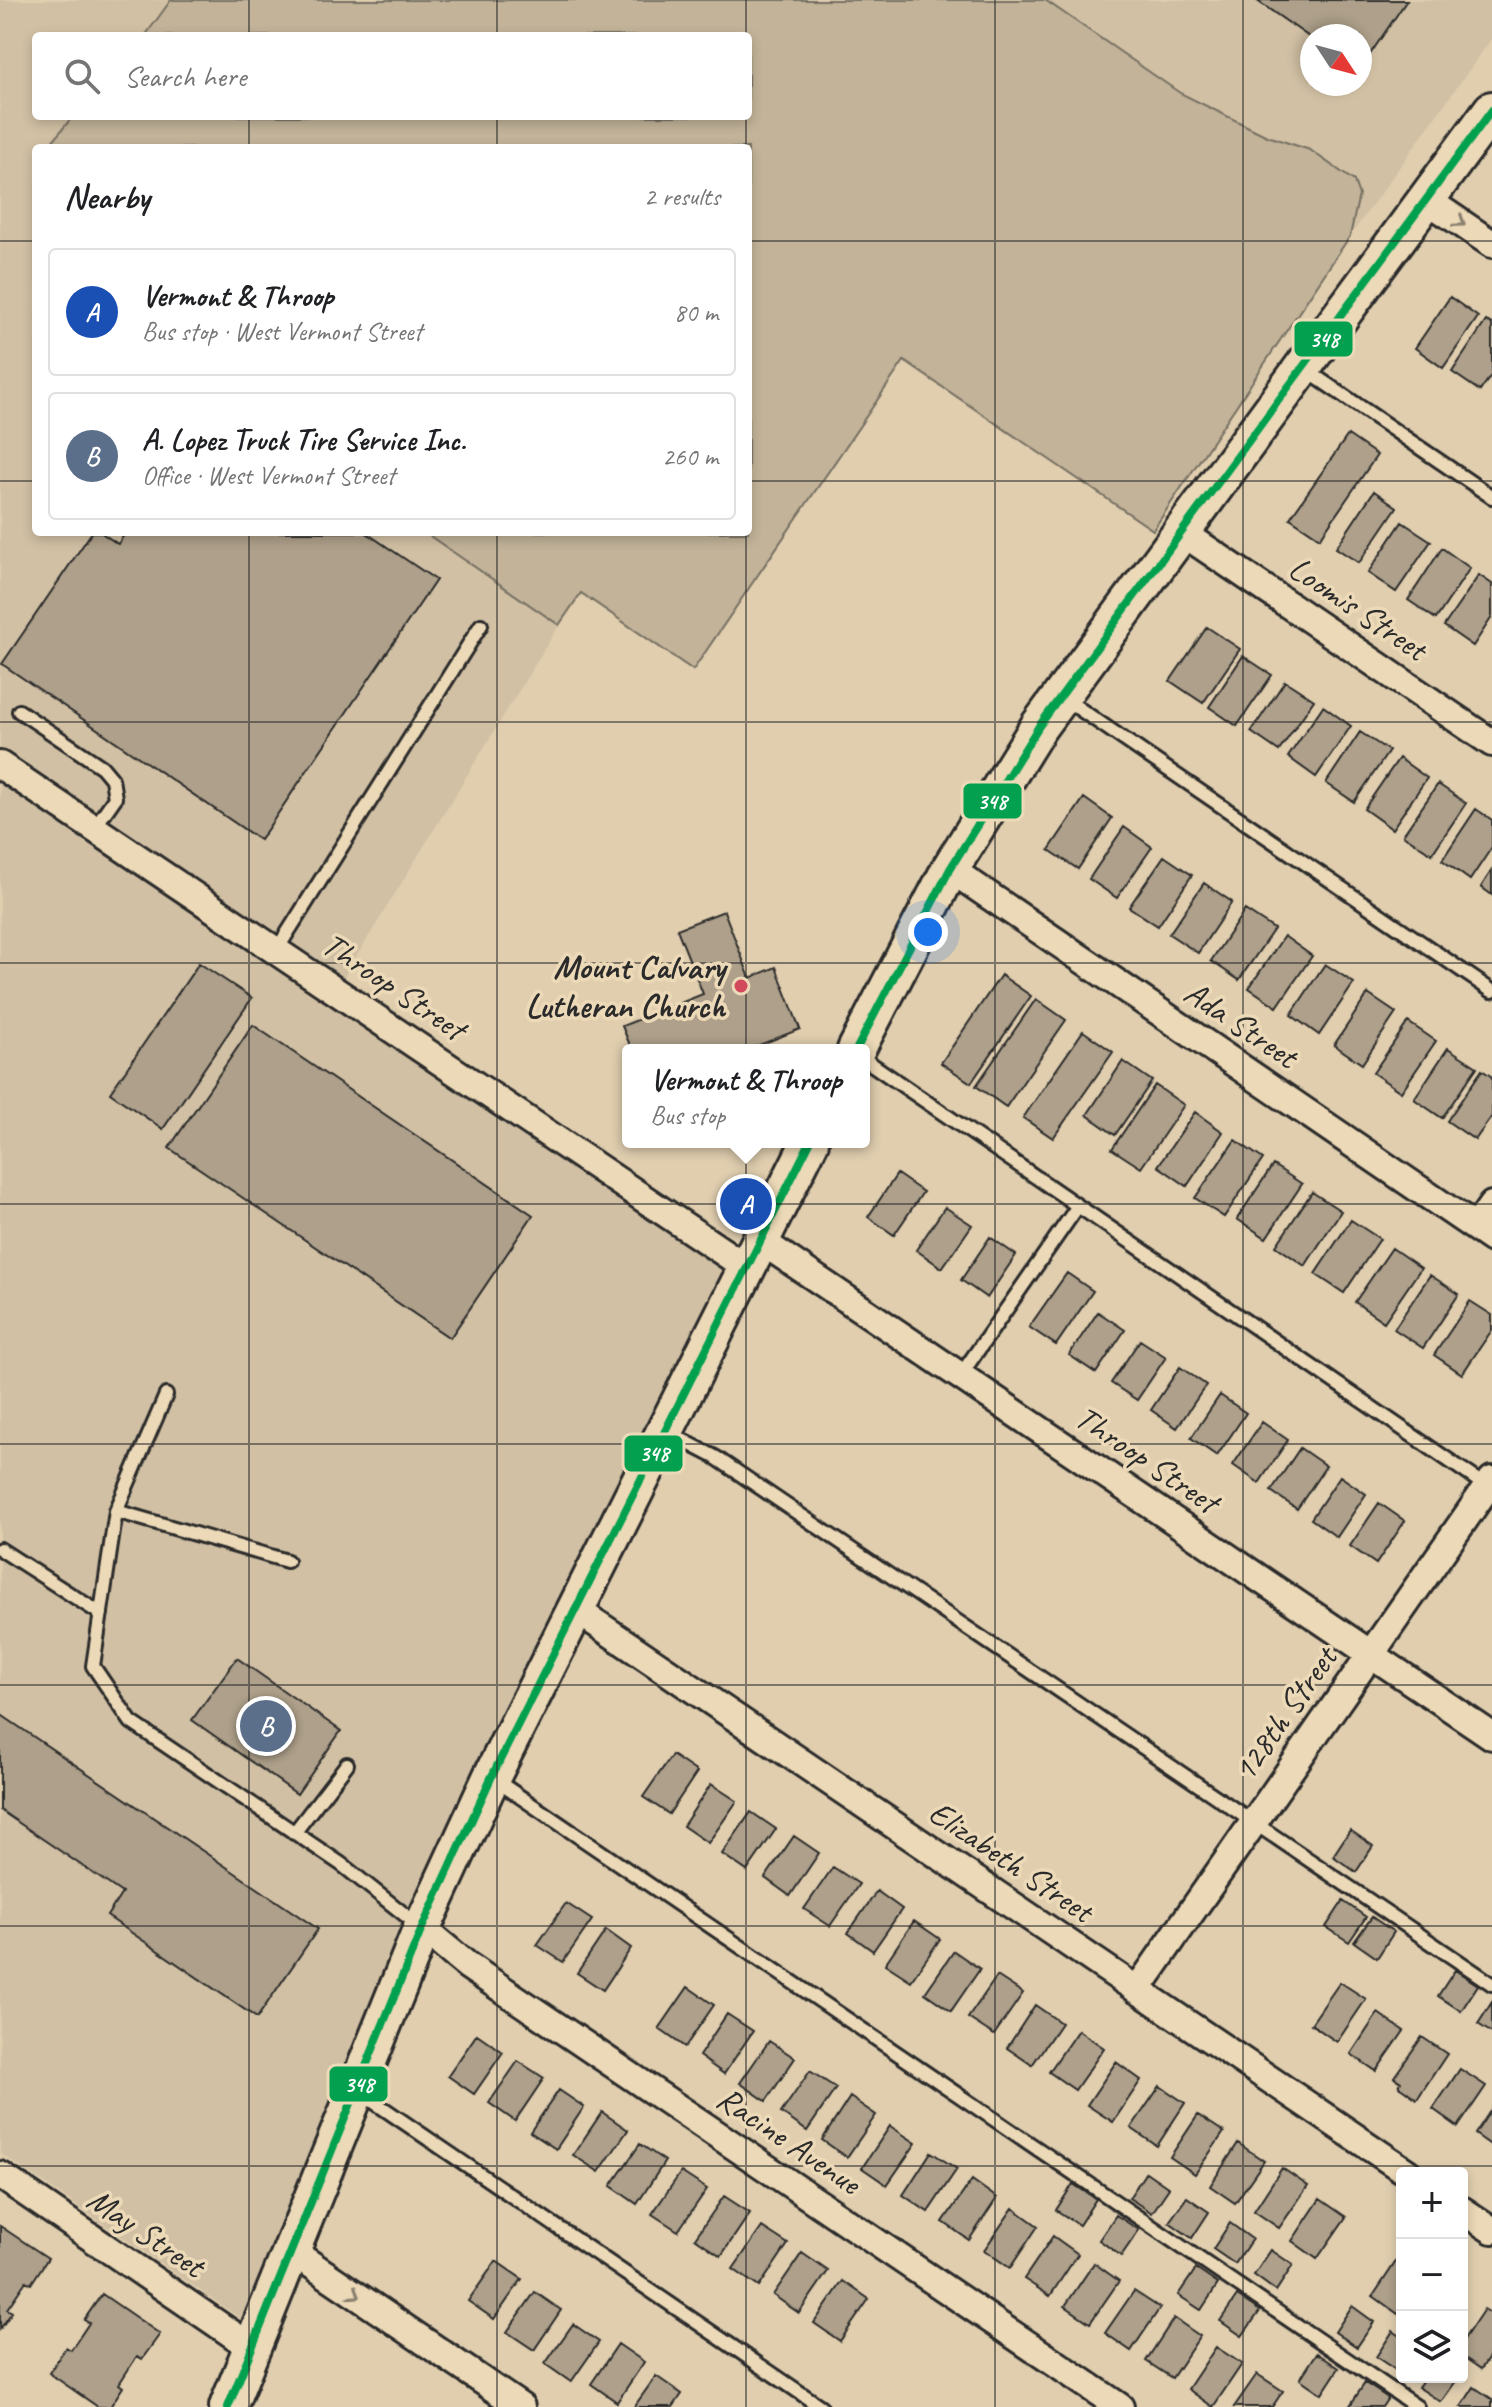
<!DOCTYPE html>
<html lang="en">
<head>
<meta charset="utf-8">
<style>
	:root { --surface:#fff; --page:#f6f6f6; --text:#202124; --muted:#757577; --line:#e0e0e0; --accent:#d1495b }
	body { margin:0; font-family:Caveat,sans-serif; background:var(--page); color:var(--text) }
	.controls { position:absolute; right:24px; bottom:24px; display:grid; overflow:hidden; border-radius:8px; box-shadow:0 4px 12px #0003 }
	.controls button { width:72px; height:72px; display:grid; place-items:center; padding:0; border:0; border-bottom:2px solid var(--line); background:var(--surface); color:var(--text); font:40px sans-serif }
	.compass { position:absolute; left:1300px; top:24px; width:72px; height:72px; border-radius:50%; background:var(--surface); box-shadow:0 4px 12px #0003; rotate:126deg }
	.you { position:absolute; left:928px; top:932px; width:28px; height:28px; margin:-20px; border:6px solid #fff; border-radius:50%; background:#1a73e8; box-shadow:0 0 0 12px #1a73e833 }
	.badge { display:grid; place-items:center; width:52px; height:52px; border-radius:50%; background:var(--accent); color:#fff; font-size:26px; font-weight:700 }
	.pin { position:absolute; translate:-50% -50%; border:4px solid #fff; box-shadow:0 2px 8px #0006 }
	.popup { position:absolute; left:622px; top:1044px; width:248px; height:104px; box-sizing:border-box; display:grid; place-content:center; border-radius:8px; background:var(--surface); filter:drop-shadow(0 2px 6px #0005); font-size:26px; white-space:nowrap; color:var(--muted) }
	.popup b { font-size:30px; color:var(--text) }
	.popup::after { content:''; position:absolute; left:50%; top:100%; margin-left:-16px; border:16px solid transparent; border-top-color:var(--surface) }
	.list { margin:0; padding:0; list-style:none }
	h2 { display:flex; justify-content:space-between; align-items:center; height:104px; margin:0; padding:0 32px; font-size:34px }
	h2 small { font-size:26px; font-weight:400; color:var(--muted) }
	.list li { display:grid; grid-template-columns:52px 1fr auto; gap:24px; align-items:center; box-sizing:border-box; height:128px; margin:0 16px 16px; padding:0 16px; border:2px solid var(--line); border-radius:8px }
	.list b { display:block; font-size:30px; white-space:nowrap }
	.list p { margin:0; font-size:26px; white-space:nowrap; color:var(--muted) }
	.list em { font-size:26px; font-style:normal; color:var(--muted) }
	.icon { flex:none; width:44px; height:44px; fill:none; stroke:currentColor; stroke-width:2; stroke-linecap:round; stroke-linejoin:round }
	.map { position:relative; flex:none; width:1492px; height:2407px; overflow:hidden }
	.search { position:absolute; background:var(--surface); box-shadow:0 4px 12px #0003; left:32px; top:32px; width:720px; height:88px; display:flex; align-items:center; gap:20px; box-sizing:border-box; padding:0 28px; border-radius:8px; color:var(--muted); font-size:30px }
	.panel { position:absolute; background:var(--surface); box-shadow:0 4px 12px #0003; left:32px; top:144px; width:720px; height:392px; border-radius:8px }
	.map>svg:first-child { display:block }
	.built { fill:#d1c0a4; fill-rule:evenodd }
	.green { fill:#c2b399; stroke:#766f62; stroke-width:2 }
	.building { fill:#aea08a; stroke:#2b2b2b; stroke-width:2 }
	.lines { fill:none; stroke-linecap:round; stroke-linejoin:round }
	.lane-casing { stroke:#2b2b2b; stroke-width:18 }
	.street-casing { stroke:#2b2b2b; stroke-width:32 }
	.secondary-casing { stroke:#2b2b2b; stroke-width:42 }
	.lane { stroke:#ecd9b7; stroke-width:12 }
	.street { stroke:#ecd9b7; stroke-width:26 }
	.secondary { stroke:#ecd9b7; stroke-width:36 }
	.bus-1-casing { stroke:#ecd9b7; stroke-width:14 }
	.bus-1 { stroke:#02a04f; stroke-width:8 }
	.oneway { stroke:#8c8271 }
	.grid { fill:none; stroke:#2b2b2b; stroke-width:2; stroke-opacity:0.55 }
	.poi-dot { fill:#d1495b; stroke:#ecd9b7; stroke-width:3 }
	.labels { text-anchor:middle; dominant-baseline:central; stroke-width:7; stroke-linejoin:round; paint-order:stroke }
	.street-label { font-size:34px; fill:#2b2b2b; stroke:#ecd9b7 }
	.poi-label { font-size:34px; font-weight:bold; fill:#2b2b2b; stroke:#ecd9b7; text-anchor:end }
	.line-badge { stroke:#ecd9b7; stroke-width:3 }
	.badge-label { font-size:22px; text-anchor:middle; font-weight:bold; fill:#fff }
</style>
</head>
<body>
<div class="map">
<svg width="1492" height="2407" viewBox="0 0 1492 2407">
	<rect width="100%" height="100%" fill="#e0ceaf"/>
	<filter id="ink" filterUnits="userSpaceOnUse"><feTurbulence type="fractalNoise" baseFrequency=".0125" numOctaves="2"/><feDisplacementMap in="SourceGraphic" scale="16" xChannelSelector="R" yChannelSelector="G"/><feConvolveMatrix kernelMatrix="1 2 1 2 8 2 1 2 1" color-interpolation-filters="sRGB"/></filter>
	<g filter="url(#ink)">
		<path class="built" d="M0,0H171L145,36H36V116H73L47,148H36V532H424L559,625L333,995L743,1279L498,1771L262,2333L0,2153Z
			M1045,0H1492V38L1350,236L1356,214L1354,180L1310,150L1267,136L1180,93ZM1312,36H1360V84H1312Z"/>
		<path class="green" d="M171,0H1045L1180,93L1267,136L1310,150L1354,181L1359,195L1350,236L1153,530L904,361L693,670L581,593L559,625L424,532H748V148H47L73,116H748V36H145Z"/>
		<path class="building" d="M1256,0H1407L1360,69V36L1312,39Z
			M1450,297L1478,317L1443,368L1415,348Z
			M1486,321L1492,324V374L1480,391L1452,372Z
			M1348,435L1377,455L1320,538L1290,518Z
			M1374,491L1397,507L1359,563L1336,548Z
			M1402,522L1431,541L1396,592L1368,573Z
			M92,532H100L118,544L126,532H365L436,580L260,840L2,664Z
			M1442,548L1470,568L1436,619L1408,600Z
			M1479,575L1492,584V617L1473,646L1444,626Z
			M1207,627L1240,649L1203,703L1170,681Z
			M1243,656L1272,675L1237,726L1209,707Z
			M1285,681L1314,700L1279,751L1251,732Z
			M1323,706L1351,726L1316,777L1288,757Z
			M1360,732L1389,751L1354,802L1326,783Z
			M1399,758L1427,778L1392,829L1364,809Z
			M1438,784L1466,803L1432,854L1403,835Z
			M1084,798L1112,818L1078,869L1049,850Z
			M1476,809L1492,820V847L1470,880L1442,860Z
			M1124,827L1152,847L1117,898L1089,879Z
			M1164,856L1192,875L1158,926L1129,907Z
			M1492,870V895L1481,887Z
			M1204,883L1232,902L1198,953L1169,934Z
			M1245,910L1274,929L1239,980L1211,961Z
			M724,911L750,978L776,967L800,1029L747,1050H632L622,1026L703,994L677,929Z
			M1284,936L1312,956L1277,1007L1249,988Z
			M199,963L252,998L163,1129L110,1093Z
			M1325,964L1354,983L1319,1035L1291,1015Z
			M1001,975L1031,996L971,1083L941,1063Z
			M1368,994L1396,1013L1362,1064L1334,1045Z
			M1036,999L1066,1020L1006,1107L976,1086Z
			M1408,1022L1436,1041L1401,1092L1373,1073Z
			M253,1025L533,1215L450,1338L169,1148Z
			M1083,1031L1113,1052L1053,1138L1023,1118Z
			M1448,1048L1477,1067L1442,1118L1414,1099Z
			M1123,1061L1152,1081L1115,1135L1087,1115Z
			M1482,1070L1492,1077V1116L1475,1140L1447,1121Z
			M1155,1085L1184,1105L1141,1168L1112,1149Z
			M1195,1112L1223,1132L1187,1186L1158,1166Z
			M1235,1140L1263,1159L1224,1217L1195,1198Z
			M1273,1165L1302,1184L1266,1238L1237,1219Z
			M897,1174L923,1192L894,1235L868,1217Z
			M1312,1192L1341,1211L1305,1266L1276,1246Z
			M945,1207L972,1225L942,1268L916,1250Z
			M1351,1220L1380,1239L1344,1293L1315,1274Z
			M990,1237L1016,1255L987,1298L961,1280Z
			M1392,1248L1421,1268L1384,1322L1355,1302Z
			M1067,1273L1093,1291L1056,1345L1029,1327Z
			M1430,1275L1459,1294L1423,1348L1394,1329Z
			M1470,1301L1492,1315V1330L1462,1374L1434,1355Z
			M1098,1312L1125,1330L1096,1373L1069,1355Z
			M1140,1340L1166,1357L1137,1400L1111,1383Z
			M1180,1367L1206,1385L1177,1428L1151,1410Z
			M1220,1395L1246,1413L1217,1456L1191,1438Z
			M1262,1422L1288,1440L1259,1483L1233,1465Z
			M1300,1448L1326,1466L1297,1509L1271,1491Z
			M1340,1476L1366,1494L1337,1537L1311,1519Z
			M1379,1503L1405,1521L1376,1564L1350,1546Z
			M237,1658L341,1731L297,1794L192,1720Z
			M0,1714L318,1929L257,2018L107,1916L122,1893L0,1810Z
			M672,1755L697,1772L669,1814L643,1797Z
			M711,1784L737,1801L708,1843L683,1826Z
			M751,1812L776,1829L747,1871L722,1854Z
			M1350,1830L1373,1846L1356,1872L1333,1856Z
			M794,1836L819,1853L790,1896L765,1878Z
			M833,1867L859,1884L830,1926L804,1909Z
			M877,1891L902,1909L873,1951L848,1933Z
			M1343,1901L1366,1917L1349,1942L1326,1927Z
			M566,1903L592,1920L563,1962L537,1945Z
			M1372,1917L1394,1932L1377,1958L1354,1942Z
			M914,1921L940,1939L911,1981L885,1964Z
			M606,1930L631,1948L603,1990L577,1973Z
			M954,1951L980,1969L951,2011L925,1993Z
			M1455,1970L1478,1985L1461,2011L1438,1996Z
			M997,1976L1023,1993L994,2035L968,2018Z
			M1340,1982L1366,1999L1337,2042L1311,2024Z
			M688,1987L714,2005L685,2047L659,2029Z
			M1492,2002V2033L1478,2024Z
			M1035,2005L1061,2023L1032,2065L1007,2048Z
			M1378,2013L1404,2031L1376,2071L1351,2054Z
			M727,2014L753,2031L724,2074L699,2056Z
			M1078,2030L1104,2048L1075,2090L1049,2072Z
			M477,2034L503,2052L474,2094L448,2076Z
			M1422,2037L1447,2054L1417,2099L1399,2086L1401,2082L1394,2077Z
			M769,2041L795,2058L766,2101L740,2083Z
			M518,2061L544,2078L515,2121L489,2103Z
			M1116,2062L1141,2080L1113,2122L1087,2105Z
			M1460,2069L1486,2086L1458,2127L1433,2109Z
			M810,2071L836,2088L807,2131L781,2113Z
			M1160,2086L1185,2103L1157,2146L1131,2128Z
			M559,2090L584,2107L556,2149L530,2132Z
			M850,2097L876,2115L847,2157L822,2140Z
			M1492,2108V2146L1475,2134Z
			M602,2112L628,2130L599,2172L573,2155Z
			M1198,2115L1224,2132L1195,2174L1170,2157Z
			M890,2126L916,2143L887,2185L862,2168Z
			M1238,2143L1264,2161L1235,2203L1210,2186Z
			M640,2144L665,2161L637,2204L611,2186Z
			M931,2152L957,2169L928,2212L903,2195Z
			M1282,2168L1308,2186L1279,2228L1254,2211Z
			M681,2172L707,2189L678,2231L652,2214Z
			M1146,2172L1169,2188L1152,2213L1129,2198Z
			M972,2180L997,2198L969,2240L943,2222Z
			M1073,2184L1096,2199L1079,2225L1056,2210Z
			M724,2196L750,2213L721,2256L695,2238Z
			M1187,2197L1209,2212L1192,2238L1169,2222Z
			M1320,2199L1346,2217L1317,2259L1292,2241Z
			M1013,2208L1038,2226L1010,2268L984,2250Z
			M1116,2215L1139,2230L1121,2256L1099,2240Z
			M1230,2223L1252,2239L1235,2264L1213,2249Z
			M0,2226L48,2258L31,2284L26,2281L7,2309L12,2312L0,2329Z
			M762,2227L788,2244L759,2287L733,2269Z
			M1053,2236L1078,2254L1050,2296L1024,2279Z
			M1271,2250L1293,2265L1276,2291L1254,2275Z
			M802,2253L828,2271L799,2313L773,2295Z
			M1401,2254L1402,2308L1398,2314L1373,2296Z
			M496,2261L522,2279L494,2319L468,2301Z
			M1094,2263L1119,2281L1090,2323L1065,2306Z
			M1196,2269L1218,2284L1201,2310L1178,2295Z
			M843,2281L869,2299L840,2341L814,2323Z
			M1134,2291L1160,2308L1131,2351L1105,2333Z
			M535,2292L561,2310L534,2350L507,2332Z
			M102,2294L160,2334L142,2359L137,2356L119,2384L123,2387L110,2407H98L49,2373L66,2347L71,2350L89,2323L84,2320Z
			M1237,2296L1260,2311L1242,2336L1220,2321Z
			M1352,2306L1374,2322L1357,2347L1335,2332Z
			M1484,2309L1492,2314V2353L1481,2369L1462,2356V2342Z
			M1174,2318L1200,2336L1172,2378L1146,2361Z
			M573,2324L599,2342L571,2382L545,2364Z
			M1393,2331L1402,2337V2367L1399,2372L1376,2357Z
			M618,2344L644,2362L617,2402L591,2384Z
			M1216,2347L1242,2364L1213,2407L1188,2389Z
			M1317,2353L1339,2368L1322,2394L1300,2379Z
			M1257,2374L1283,2391L1272,2407H1234Z
			M656,2376L682,2394L673,2407H634Z
			M1425,2377H1450L1456,2381L1441,2402L1418,2387Z
			M1365,2383L1388,2398L1382,2407H1349Z
			M1474,2387L1492,2399V2407H1461Z"/>
		<g class="lines">
			<g class="lane-casing">
				<path id="lane" d="M1306,370L1492,497
					M1062,697L1492,991
					M19,711L102,767L112,779L115,798L94,828
					M276,951L481,625
					M864,1059L1489,1488
					M960,1376L1078,1206
					M166,1395L116,1511L93,1666L131,1722L341,1864L419,1926
					M667,1432L715,1457L1492,1984
					M116,1511L287,1561
					M0,1549L101,1614
					M494,1779L1417,2407
					M294,1833L347,1764
					M361,2093L821,2407"/>
			</g>
			<g class="street-casing">
				<path id="street" d="M1427,200L1492,244
					M1183,533L1492,743
					M0,765L747,1268
					M950,869L1492,1239
					M1476,1228L1492,1205
					M761,1241L1492,1736
					M575,1609L1408,2173
					M422,1928L468,1966L1120,2407
					M1137,1990L1492,1480
					M0,2175L251,2347
					M1462,2210L1492,2230
					M290,2250L521,2407"/>
			</g>
			<g class="secondary-casing">
				<path id="secondary" d="M856,1050L950,869L1039,726L1492,110
					M228,2407L422,1928L491,1778L810,1142"/>
			</g>
			<use href="#lane" class="lane"/>
			<use href="#street" class="street"/>
			<use href="#secondary" class="secondary"/>
			<g class="bus-1-casing">
				<path id="bus-1" d="M856,1050L950,869L1039,726L1492,110
					M228,2407L422,1928L491,1778L810,1142"/>
			</g>
			<use href="#bus-1" class="bus-1"/>
		</g>
		<defs><path id="oneway-chevron" d="M-2-3.5L2.5 0L-2 3.5" fill="none" stroke-width="1.6" stroke-linecap="round" stroke-linejoin="round" transform="scale(2)"/></defs>
		<g class="oneway">
			<use href="#oneway-chevron" transform="translate(1460 222) rotate(35)"/>
			<use href="#oneway-chevron" transform="translate(355 2294) rotate(34)"/>
		</g>
	</g>
	<path class="grid" d="M249,0V36M497,0V36M746,0V36M995,0V2407M1243,0V2407M249,116V148M497,116V148M746,116V148M0,241H36M748,241H1492M0,481H36M748,481H1492M249,532V2407M497,532V2407M746,532V2407M0,722H1492M0,963H1492M0,1204H1492M0,1444H1492M0,1685H1492M0,1926H1492M0,2166H1492"/>
	<circle class="poi-dot" cx="741" cy="986" r="8"/>
	<g class="labels">
		<g class="street-label">
			<text transform="translate(1358 608) rotate(34)">Loomis Street</text>
			<text transform="translate(394 986) rotate(34)">Throop Street</text>
			<text transform="translate(1241 1024) rotate(34)">Ada Street</text>
			<text transform="translate(1147 1459) rotate(34)">Throop Street</text>
			<text transform="translate(1284 1714) rotate(-55)">128th Street</text>
			<text transform="translate(1011 1861) rotate(34)">Elizabeth Street</text>
			<text transform="translate(789 2140) rotate(34)">Racine Avenue</text>
			<text transform="translate(146 2232) rotate(34)">May Street</text>
		</g>
		<g class="poi-label">
			<text x="725" y="966">Mount Calvary<tspan x="725" dy="39">Lutheran Church</tspan></text>
		</g>
	</g>
	<g class="line-badge">
		<rect x="1293" y="320" width="61" height="38" rx="8" fill="#02a04f"/>
		<rect x="962" y="782" width="61" height="38" rx="8" fill="#02a04f"/>
		<rect x="623" y="1434" width="61" height="39" rx="8" fill="#02a04f"/>
		<rect x="328" y="2065" width="61" height="38" rx="8" fill="#02a04f"/>
	</g>
	<g class="badge-label">
		<text x="1324" y="347">348</text>
		<text x="992" y="809">348</text>
		<text x="654" y="1461">348</text>
		<text x="359" y="2092">348</text>
	</g>
</svg>
<div class="controls">
<button>+</button>
<button>−</button>
<button><svg class="icon" aria-label="layers" viewBox="0 0 24 24"><path d="M12 4l9 5-9 5-9-5zM3 14l9 5 9-5"/></svg></button>
</div>
<svg class="compass" viewBox="-18 -18 36 36"><path d="M0-13l5 13h-10z" fill="#e53935"/><path d="M0 13l5-13h-10z" fill="#757577"/></svg>
<div class="you"></div>
<div class="pin badge" style="left:746px;top:1204px;background:#1a4fb4">A</div>
<div class="popup"><b>Vermont &amp; Throop</b>Bus stop</div>
<div class="pin badge" style="left:266px;top:1726px;background:#5c6f8a">B</div>
<div class="search"><svg class="icon" aria-label="search" viewBox="0 0 24 24"><circle cx="10" cy="10" r="6"/><path d="M15 15l6 6"/></svg>Search here</div>
<section class="panel">
<h2>Nearby<small>2 results</small></h2>
<ul class="list">
<li><span class="badge" style="background:#1a4fb4">A</span><div><b>Vermont &amp; Throop</b><p>Bus stop · West Vermont Street</p></div><em>80 m</em></li>
<li><span class="badge" style="background:#5c6f8a">B</span><div><b>A. Lopez Truck Tire Service Inc.</b><p>Office · West Vermont Street</p></div><em>260 m</em></li>
</ul>
</section>
</div>
</body>
</html>
